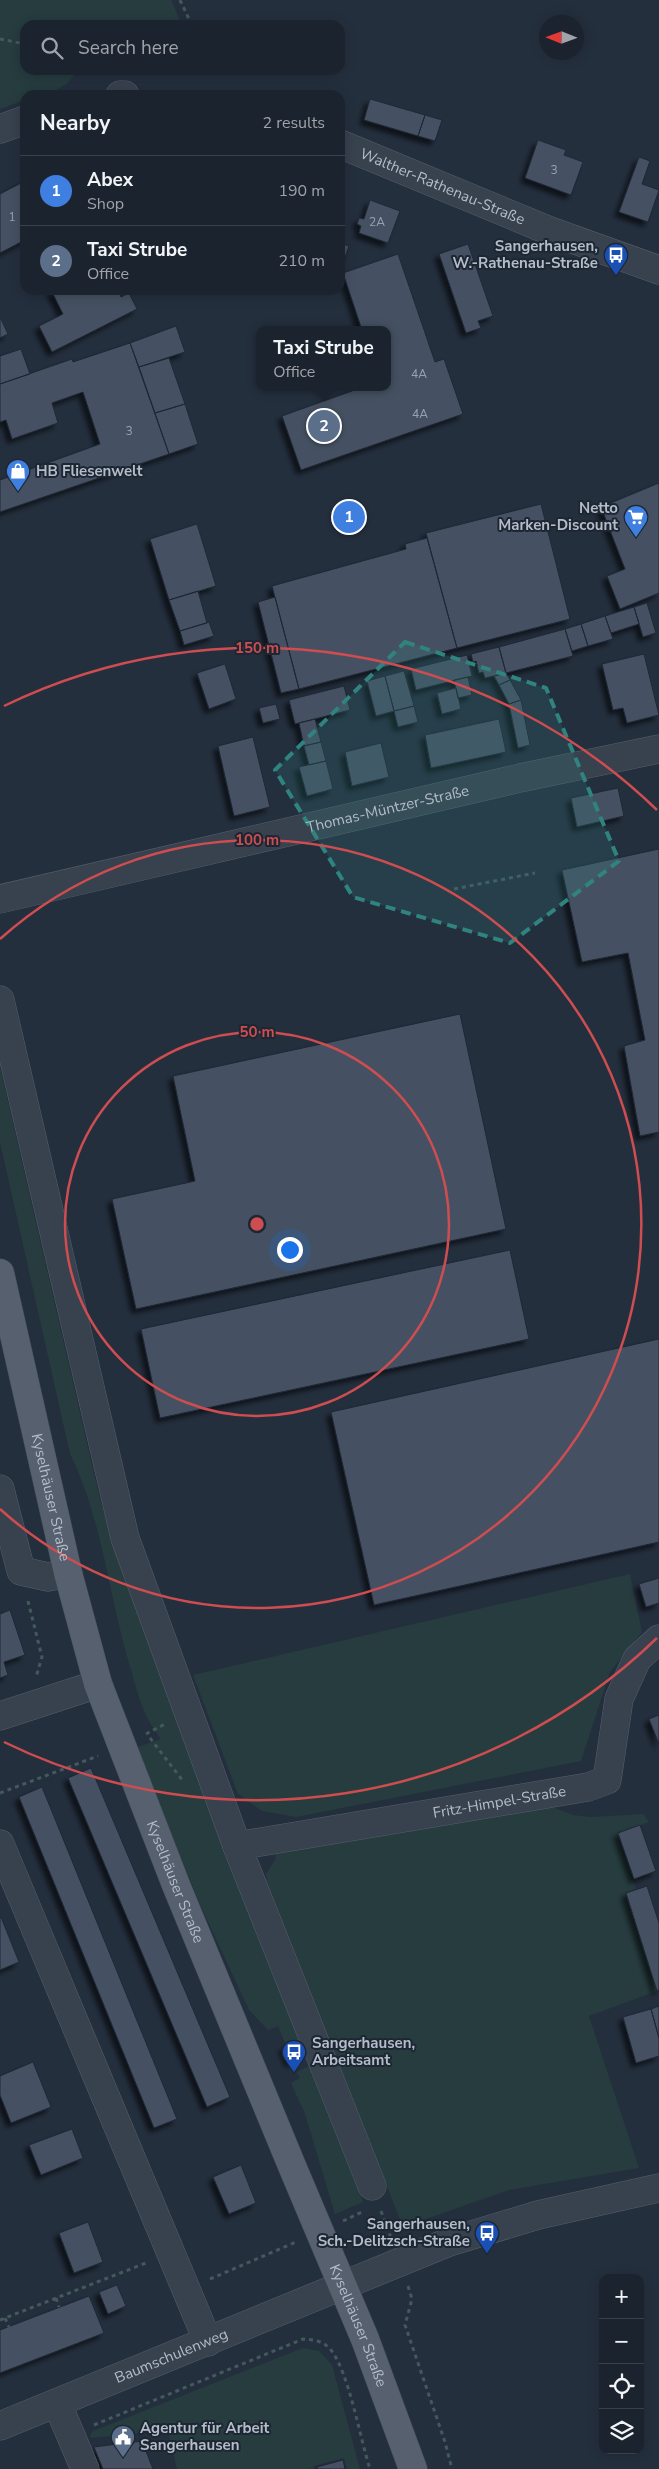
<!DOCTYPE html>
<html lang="en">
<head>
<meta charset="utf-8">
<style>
	:root { --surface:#1b232e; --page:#242b36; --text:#f1f3f6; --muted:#a0a4aa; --line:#39404a; --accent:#db2777 }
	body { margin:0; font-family:"Nunito Sans",sans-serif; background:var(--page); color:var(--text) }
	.controls { position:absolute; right:15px; bottom:15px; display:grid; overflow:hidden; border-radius:10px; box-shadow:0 2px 12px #0003 }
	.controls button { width:45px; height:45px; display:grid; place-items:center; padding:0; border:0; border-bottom:1px solid var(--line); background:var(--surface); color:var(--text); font:25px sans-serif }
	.compass { position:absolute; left:539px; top:15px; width:45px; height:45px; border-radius:50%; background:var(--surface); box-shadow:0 2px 12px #0003; rotate:271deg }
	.you { position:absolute; left:289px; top:1249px; width:18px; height:18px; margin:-12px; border:4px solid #fff; border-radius:50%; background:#1a73e8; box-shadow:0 0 0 8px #1a73e833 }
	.badge { display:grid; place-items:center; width:32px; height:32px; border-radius:50%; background:var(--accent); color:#fff; font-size:16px; font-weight:700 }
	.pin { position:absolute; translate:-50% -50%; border:2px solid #fff; box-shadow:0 1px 5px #0006 }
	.popup { position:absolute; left:256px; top:326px; width:135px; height:65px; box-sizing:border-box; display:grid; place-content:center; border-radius:10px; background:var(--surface); filter:drop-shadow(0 1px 4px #0005); font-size:16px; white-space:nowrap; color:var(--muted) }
	.popup b { font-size:19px; color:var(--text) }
	.popup::after { content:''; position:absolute; left:50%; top:100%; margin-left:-10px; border:10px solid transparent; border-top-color:var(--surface) }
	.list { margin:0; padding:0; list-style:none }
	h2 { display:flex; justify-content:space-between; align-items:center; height:65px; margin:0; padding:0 20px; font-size:21px }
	h2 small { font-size:16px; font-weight:400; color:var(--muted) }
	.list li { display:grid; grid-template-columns:32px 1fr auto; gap:15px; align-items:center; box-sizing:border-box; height:70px; padding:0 20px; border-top:1px solid var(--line) }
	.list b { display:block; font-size:19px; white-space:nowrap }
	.list p { margin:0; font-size:16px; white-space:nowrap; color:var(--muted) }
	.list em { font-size:16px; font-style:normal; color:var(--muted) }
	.icon { flex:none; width:28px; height:28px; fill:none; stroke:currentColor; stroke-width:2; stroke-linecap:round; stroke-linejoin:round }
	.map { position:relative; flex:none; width:659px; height:2469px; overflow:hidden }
	.search { position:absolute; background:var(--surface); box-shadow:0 2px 12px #0003; left:20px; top:20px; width:325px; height:55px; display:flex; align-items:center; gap:12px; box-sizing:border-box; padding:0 18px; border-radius:15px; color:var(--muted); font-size:19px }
	.panel { position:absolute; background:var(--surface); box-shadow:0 2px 12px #0003; left:20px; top:90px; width:325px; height:205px; border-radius:15px }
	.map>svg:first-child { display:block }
	.green { fill:#263c3f }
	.building { fill:#455162; stroke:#1f2835; filter:url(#shadow) }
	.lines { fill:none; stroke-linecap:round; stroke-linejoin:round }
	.minor-casing { stroke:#565f6c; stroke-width:29 }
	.major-casing { stroke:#414a57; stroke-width:29 }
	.path { stroke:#44595c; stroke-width:3; stroke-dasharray:4 4; stroke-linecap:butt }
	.minor { stroke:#38414e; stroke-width:28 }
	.major { stroke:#56606e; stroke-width:28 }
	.marked { fill:#308480; fill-opacity:0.2; stroke:#308480; stroke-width:4; stroke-dasharray:10 6; stroke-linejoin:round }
	.ring { fill:none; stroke:#ce4d50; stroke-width:2.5 }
	.labels { text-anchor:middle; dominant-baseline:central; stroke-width:4; stroke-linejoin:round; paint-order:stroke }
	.number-label { font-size:12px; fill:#98a1af }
	.street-label { font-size:15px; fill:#b4bcc9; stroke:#1d2633 }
	.poi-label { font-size:15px; font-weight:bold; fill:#b4bcc9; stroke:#1d2633; text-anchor:end }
	.centre { fill:#ce4d50; stroke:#1d2633; stroke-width:2.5 }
	.ring-label { font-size:15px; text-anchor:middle; font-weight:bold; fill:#ce4d50; stroke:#1d2633; stroke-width:4; stroke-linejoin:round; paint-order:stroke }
</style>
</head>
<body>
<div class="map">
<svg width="659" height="2469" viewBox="0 0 659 2469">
	<defs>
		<filter id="shadow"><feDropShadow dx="-4.5" dy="4.5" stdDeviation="2.5" flood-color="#0009"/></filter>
	</defs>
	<rect width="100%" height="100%" fill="#242f3e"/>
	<path class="green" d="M0,0H171L182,25H25V70H77C68,90 46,95 25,95V100L0,109Z
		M0,1067L99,1495C132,1607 175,1714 218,1823C246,1895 272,1968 299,2040L286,2045L278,2026L268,2030L249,2010L203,1911L135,1748L161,1739C144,1718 138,1696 131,1670C109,1599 103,1520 70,1454L0,1142Z
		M630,1574L642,1632L610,1672L581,1761L296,1817L262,1811L238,1794L193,1675Z
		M550,1806L573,1815L590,1817L643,1814L649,1822L618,1833L636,1889L626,1893L657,1991L589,2016L639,2168L509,2190L403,2227L267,1882L266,1874L276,1858L274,1850Z
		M309,2066L363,2202L335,2214L305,2114L291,2083L300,2078L297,2072Z
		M303,2348L319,2351L332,2365L360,2469H347L344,2458L314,2466L315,2469H177L168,2430L91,2438L90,2435L93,2431Z"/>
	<path class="building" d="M370,99L425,115L418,136L364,120Z
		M425,115L442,120L435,141L418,136Z
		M538,140L566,150L564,155L583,162L571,195L525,178Z
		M639,157L650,161L642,184L659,190L648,222L619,212Z
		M25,181V240L0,253V194Z
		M370,200L400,211L388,243L359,233L361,226L357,224L359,218L364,219Z
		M340,243L349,246L341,269H340Z
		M468,244L493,316L478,321L481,328L466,333L439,254Z
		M398,254L435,362L444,359L463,414L301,470L282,416L363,387H388V330H362L343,273Z
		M51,290H118L121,297L129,293L137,309L52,352L39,326L63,314Z
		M0,317L8,334L0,338Z
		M176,326L185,352L139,367L130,343Z
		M130,343L169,454L0,512V480L100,444L83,392L52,403L58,423L12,439L6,420L0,422V384L72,359L73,362Z
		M21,349L30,374L0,384V356Z
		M169,358L185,404L155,413L139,367Z
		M185,404L198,444L169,454L155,413Z
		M659,483V593L620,609L607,576L625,569L601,507Z
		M541,504L570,619L457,648L426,533Z
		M197,524L216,586L169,600L150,539Z
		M427,538L457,648L299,689L272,586L406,549L405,544Z
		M198,591L207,623L180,631L169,600Z
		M275,597L299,689L281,693L258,602Z
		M647,603L656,633L643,637L634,607Z
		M634,607L639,624L611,633L605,616Z
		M605,616L613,639L588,646L581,624Z
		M209,622L214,636L184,645L180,631Z
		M581,624L588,646L572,651L565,629Z
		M565,629L573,656L506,673L499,647Z
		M499,647L506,673L485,678L483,672L479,673L476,661L473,662L471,654Z
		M644,654L659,715L627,723L623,708L613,710L602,664Z
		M467,655L472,676L416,690L411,669Z
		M225,664L236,699L209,709L197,673Z
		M404,671L414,706L394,711L385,676Z
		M506,673L510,680L499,685L494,676Z
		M385,676L394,711L376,716L367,681Z
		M468,677L472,695L458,698L454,680Z
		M510,680L521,700L509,704L499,685Z
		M344,686L350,710L295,724L289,700Z
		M456,688L461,709L442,714L437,693Z
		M521,700L530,745L518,748L509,704Z
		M276,704L280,719L263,723L259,708Z
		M414,706L418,722L398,727L394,711Z
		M315,719L321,742L304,746L299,723Z
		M499,719L506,752L431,768L425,735Z
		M253,737L270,807L234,816L218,746Z
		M321,742L326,761L309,765L304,746Z
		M381,743L389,777L352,786L345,752Z
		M326,761L333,789L307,796L299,767Z
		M618,788L624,816L577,827L571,798Z
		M659,849V1132L640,1136L624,1046L645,1040L628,953L582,962L562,870Z
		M460,1014L506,1229L136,1309L112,1199L195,1181L173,1076Z
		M510,1250L529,1339L160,1418L141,1329Z
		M659,1339V1542L374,1605L331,1412Z
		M659,1578V1603L646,1607L639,1584Z
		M10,1610L25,1655L4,1662L8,1675L0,1678V1614Z
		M659,1715V1744L649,1719Z
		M91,1768L230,2097L207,2107L68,1778Z
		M42,1787L177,2119L154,2128L19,1797Z
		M640,1825L656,1871L634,1879L618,1833Z
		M647,1886L659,1923V1990L657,1991L626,1893Z
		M1,1917L19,1962L0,1970V1918Z
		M659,2006V2038L651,2009Z
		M651,2009L659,2038V2056L636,2063L623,2017Z
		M290,2044L297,2060L290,2063L283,2047Z
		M33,2062L51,2107L11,2123L0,2095V2076Z
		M72,2129L83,2158L41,2175L29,2145Z
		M241,2165L256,2203L229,2214L213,2177Z
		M88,2222L103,2262L74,2273L59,2233Z
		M117,2285L126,2306L108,2314L99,2292Z
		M89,2296L104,2333L0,2373V2330Z
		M142,2441L153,2469H103L94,2447Z
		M343,2460L345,2469H318L317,2467Z"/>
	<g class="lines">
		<g class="minor-casing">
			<g id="minor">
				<path d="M120,95H125"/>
				<path d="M0,129L25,120"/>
				<path id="s1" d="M340,144L550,231L659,270"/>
				<path id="s2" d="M0,899L520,778L659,749"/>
				<path d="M0,1000L125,1538L237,1846L372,2186"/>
				<path d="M0,1489L21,1571L48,1577L68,1573"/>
				<path d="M0,1716L98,1684"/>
				<path d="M0,1844L208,2342"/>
				<path id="s3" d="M237,1846L588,1787L607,1780L619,1699L637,1659L659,1639"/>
				<path d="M57,2403L85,2469"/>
				<path id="s4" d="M0,2426L449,2242L538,2215L659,2188"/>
			</g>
		</g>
		<g class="major-casing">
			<g id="major">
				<path id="s5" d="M0,1273L68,1573L98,1684L176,1885L292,2166L365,2339L413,2469"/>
			</g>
		</g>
		<path class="path" d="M180,0L189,19L188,25
			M0,39L25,44
			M454,889L535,873
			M28,1601L42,1657L36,1677
			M146,1734L165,1724
			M150,1738L183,1781
			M0,1793L98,1756
			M381,2211L391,2238
			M343,2221L364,2211
			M210,2279L296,2242
			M408,2286L412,2299L405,2325L445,2442L452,2469
			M56,2298L59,2307
			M5,2318L9,2327
			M0,2320L146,2263
			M94,2425L303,2339C314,2340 324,2341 331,2350C349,2373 360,2438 370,2469"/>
		<use href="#minor" class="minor"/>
		<use href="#major" class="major"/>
	</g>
	<path class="marked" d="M405,642L546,688L619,861L510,943L353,897L275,770Z"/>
	<g class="ring">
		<circle cx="257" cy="1224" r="192"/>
		<path d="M0 939A384 384 0 1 1 0 1509"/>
		<path d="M657 1638A576 576 0 0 1 4 1742M4 706A576 576 0 0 1 657 810"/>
	</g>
	<defs>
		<g id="bus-pin" transform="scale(1.25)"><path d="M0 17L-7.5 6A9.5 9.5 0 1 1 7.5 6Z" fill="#1a4fb4" stroke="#1d2633"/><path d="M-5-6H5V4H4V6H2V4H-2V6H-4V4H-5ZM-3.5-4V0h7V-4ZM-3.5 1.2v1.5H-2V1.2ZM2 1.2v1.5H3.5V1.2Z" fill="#fff"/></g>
		<g id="shop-pin" transform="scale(1.25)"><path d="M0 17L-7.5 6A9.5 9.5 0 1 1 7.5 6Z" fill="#3f7fe0" stroke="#1d2633"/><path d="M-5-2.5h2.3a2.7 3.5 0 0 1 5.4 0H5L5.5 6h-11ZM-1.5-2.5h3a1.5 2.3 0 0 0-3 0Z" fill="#fff"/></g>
		<g id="supermarket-pin" transform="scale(1.25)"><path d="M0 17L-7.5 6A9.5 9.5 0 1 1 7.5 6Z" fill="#3f7fe0" stroke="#1d2633"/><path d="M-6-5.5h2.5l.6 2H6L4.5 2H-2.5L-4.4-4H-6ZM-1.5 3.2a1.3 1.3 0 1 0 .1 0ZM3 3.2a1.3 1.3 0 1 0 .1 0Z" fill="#fff"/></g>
		<g id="civic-pin" transform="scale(1.25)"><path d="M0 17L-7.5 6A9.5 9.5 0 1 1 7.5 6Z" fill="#5c6f8a" stroke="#1d2633"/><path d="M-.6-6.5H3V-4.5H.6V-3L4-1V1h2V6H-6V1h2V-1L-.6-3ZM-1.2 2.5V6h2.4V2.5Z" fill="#fff"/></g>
	</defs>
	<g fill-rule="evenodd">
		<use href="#bus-pin" x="616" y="255"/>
		<use href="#shop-pin" x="18" y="471"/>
		<use href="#supermarket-pin" x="636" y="517"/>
		<use href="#bus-pin" x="294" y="2052"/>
		<use href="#bus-pin" x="487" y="2233"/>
		<use href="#civic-pin" x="123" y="2437"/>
	</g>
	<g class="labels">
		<g class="number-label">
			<text x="554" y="170">3</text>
			<text x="12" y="217">1</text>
			<text x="377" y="222">2A</text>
			<text x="419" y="374">4A</text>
			<text x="420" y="414">4A</text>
			<text x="129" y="431">3</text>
		</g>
		<g class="street-label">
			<text stroke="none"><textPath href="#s1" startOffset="111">Walther-Rathenau-Straße</textPath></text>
			<text stroke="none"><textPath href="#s2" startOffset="398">Thomas-Müntzer-Straße</textPath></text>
			<text stroke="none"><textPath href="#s5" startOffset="230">Kyselhäuser Straße</textPath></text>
			<text stroke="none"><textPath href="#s3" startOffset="266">Fritz-Himpel-Straße</textPath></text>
			<text stroke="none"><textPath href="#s5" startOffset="635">Kyselhäuser Straße</textPath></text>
			<text stroke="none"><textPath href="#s5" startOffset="1115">Kyselhäuser Straße</textPath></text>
			<text stroke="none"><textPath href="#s4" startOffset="185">Baumschulenweg</textPath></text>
		</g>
		<g class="poi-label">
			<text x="598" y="246">Sangerhausen,<tspan x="598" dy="17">W.-Rathenau-Straße</tspan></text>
			<text x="36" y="471" text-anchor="start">HB Fliesenwelt</text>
			<text x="618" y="508">Netto<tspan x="618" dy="17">Marken-Discount</tspan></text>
			<text x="312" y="2043" text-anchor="start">Sangerhausen,<tspan x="312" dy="17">Arbeitsamt</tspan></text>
			<text x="470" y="2224">Sangerhausen,<tspan x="470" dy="17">Sch.-Delitzsch-Straße</tspan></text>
			<text x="140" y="2428" text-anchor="start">Agentur für Arbeit<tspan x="140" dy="17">Sangerhausen</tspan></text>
		</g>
	</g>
	<circle cx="257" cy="1224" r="8" class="centre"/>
	<g class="ring-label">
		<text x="257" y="653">150 m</text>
		<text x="257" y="845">100 m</text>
		<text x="257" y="1037">50 m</text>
	</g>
</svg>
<div class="controls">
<button>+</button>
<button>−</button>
<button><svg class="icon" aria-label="locate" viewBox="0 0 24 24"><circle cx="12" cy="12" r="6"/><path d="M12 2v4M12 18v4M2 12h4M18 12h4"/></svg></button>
<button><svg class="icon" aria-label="layers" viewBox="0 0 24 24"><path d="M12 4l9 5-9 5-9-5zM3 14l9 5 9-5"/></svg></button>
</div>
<svg class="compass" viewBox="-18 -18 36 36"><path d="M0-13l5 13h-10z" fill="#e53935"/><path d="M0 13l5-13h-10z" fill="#a0a4aa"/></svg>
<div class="you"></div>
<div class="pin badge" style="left:349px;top:517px;background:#3f7fe0">1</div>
<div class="pin badge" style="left:324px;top:426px;background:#5c6f8a">2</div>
<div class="popup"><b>Taxi Strube</b>Office</div>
<div class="search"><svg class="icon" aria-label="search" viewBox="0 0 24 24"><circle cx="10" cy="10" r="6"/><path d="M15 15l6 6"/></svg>Search here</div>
<section class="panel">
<h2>Nearby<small>2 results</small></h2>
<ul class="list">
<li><span class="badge" style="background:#3f7fe0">1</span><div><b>Abex</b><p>Shop</p></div><em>190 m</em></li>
<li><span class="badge" style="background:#5c6f8a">2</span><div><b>Taxi Strube</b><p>Office</p></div><em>210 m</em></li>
</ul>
</section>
</div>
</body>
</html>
